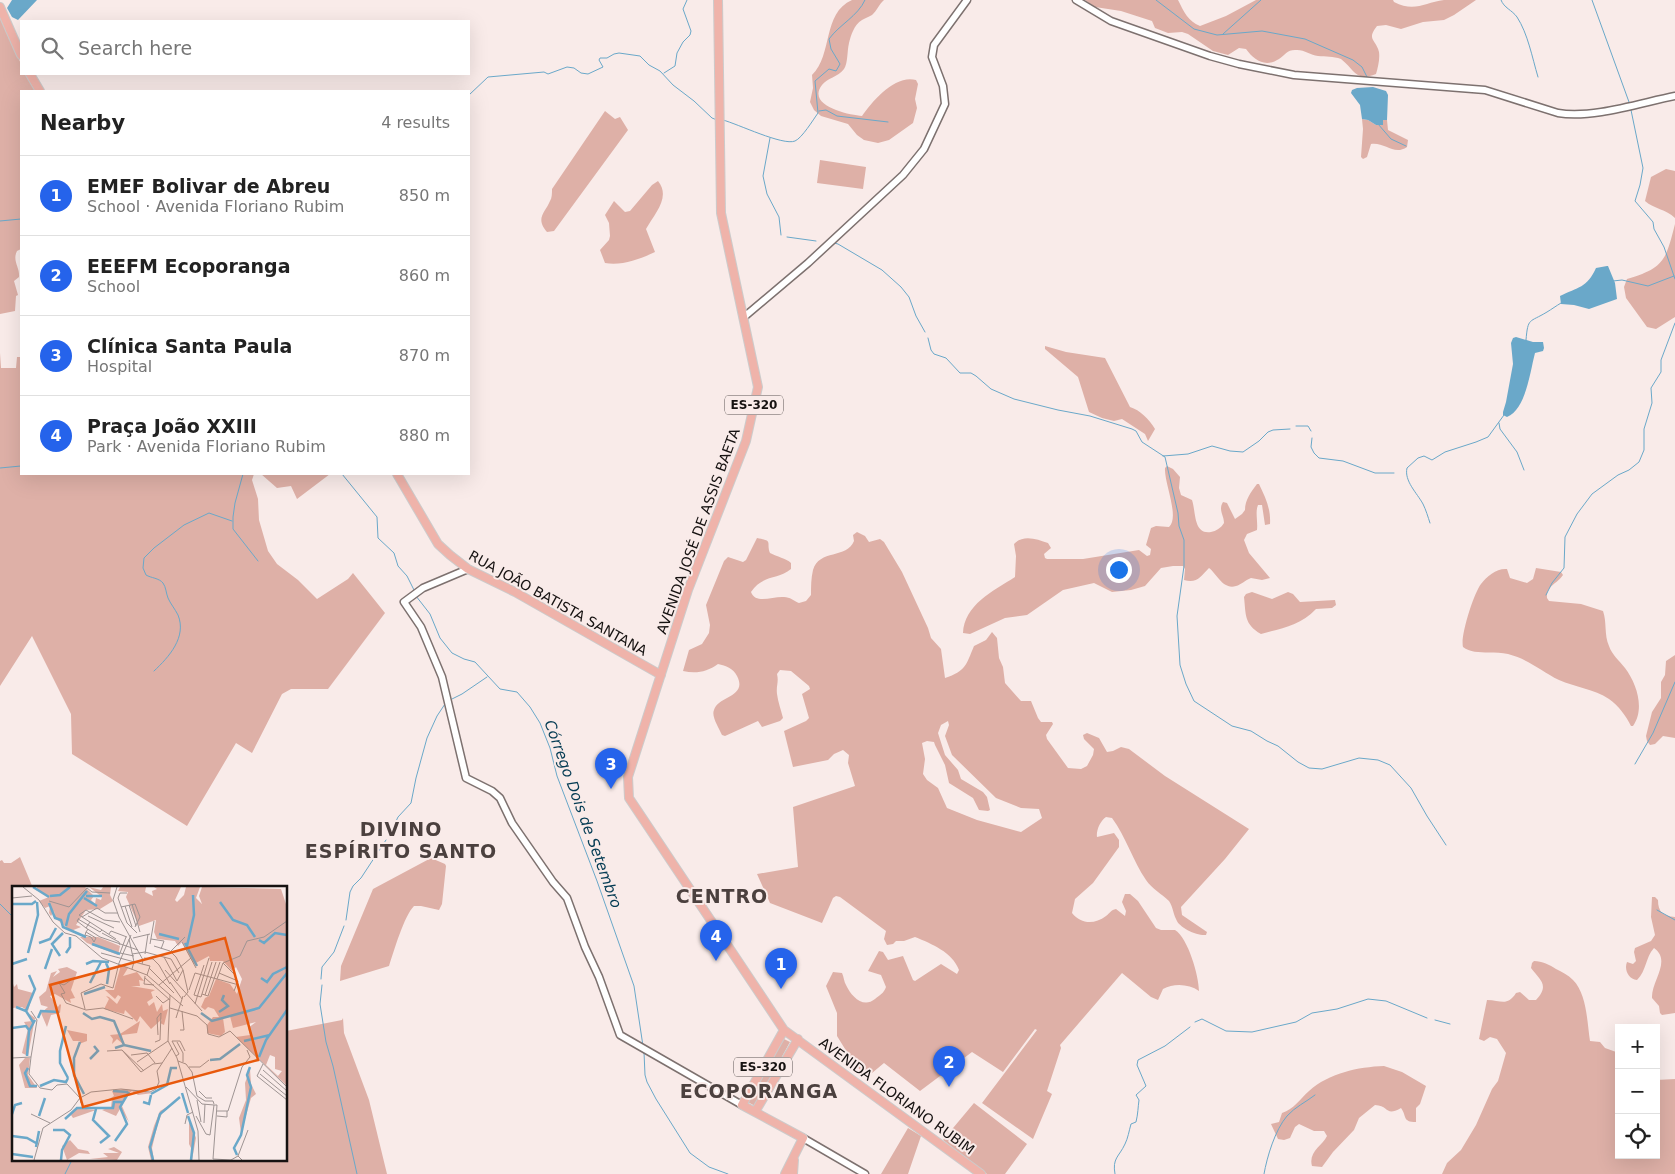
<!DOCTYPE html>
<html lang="en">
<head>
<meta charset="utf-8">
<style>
	:root { --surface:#fff; --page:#f2f2f2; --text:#222; --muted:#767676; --line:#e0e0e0; --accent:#2563eb }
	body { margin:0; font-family:"DejaVu Sans",sans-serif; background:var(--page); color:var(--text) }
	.controls { position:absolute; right:15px; bottom:15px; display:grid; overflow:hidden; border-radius:0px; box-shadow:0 5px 20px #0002 }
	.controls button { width:45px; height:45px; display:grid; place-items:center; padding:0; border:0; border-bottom:1px solid var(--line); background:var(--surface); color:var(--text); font:25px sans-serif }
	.you { position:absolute; left:1118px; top:569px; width:18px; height:18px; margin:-12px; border:4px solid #fff; border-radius:50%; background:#1a73e8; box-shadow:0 0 0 8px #1a73e833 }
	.badge { display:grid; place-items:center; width:32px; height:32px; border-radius:50%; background:var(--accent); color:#fff; font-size:16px; font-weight:700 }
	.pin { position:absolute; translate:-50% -41px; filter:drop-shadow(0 1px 2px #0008) }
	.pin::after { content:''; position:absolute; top:26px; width:18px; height:15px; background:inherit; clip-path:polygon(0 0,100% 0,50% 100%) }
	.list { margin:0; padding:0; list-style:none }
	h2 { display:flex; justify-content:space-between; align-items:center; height:65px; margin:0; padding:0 20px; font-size:21px }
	h2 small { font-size:16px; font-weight:400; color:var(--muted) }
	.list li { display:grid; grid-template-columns:32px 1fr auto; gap:15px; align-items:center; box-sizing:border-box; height:80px; padding:0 20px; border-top:1px solid var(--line) }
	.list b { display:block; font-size:19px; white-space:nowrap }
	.list p { margin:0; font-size:16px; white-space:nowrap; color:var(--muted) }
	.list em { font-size:16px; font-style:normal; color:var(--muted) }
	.icon { flex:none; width:28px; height:28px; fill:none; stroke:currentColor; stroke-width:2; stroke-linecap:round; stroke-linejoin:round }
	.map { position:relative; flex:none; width:1675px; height:1174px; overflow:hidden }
	.search { position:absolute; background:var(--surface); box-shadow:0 5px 20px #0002; left:20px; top:20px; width:450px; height:55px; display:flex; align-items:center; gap:12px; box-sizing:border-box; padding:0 18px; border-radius:0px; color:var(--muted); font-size:19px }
	.panel { position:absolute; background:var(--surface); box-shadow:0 5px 20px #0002; left:20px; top:90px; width:450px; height:385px; border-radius:0px }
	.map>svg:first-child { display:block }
	.green { fill:#deb0a7; fill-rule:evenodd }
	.water { fill:#6aa8c9 }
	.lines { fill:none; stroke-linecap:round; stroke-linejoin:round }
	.stream { stroke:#6aa8c9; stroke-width:1 }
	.minor-casing { stroke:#7d716f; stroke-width:9 }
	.major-casing { stroke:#cccbcb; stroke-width:10 }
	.minor { stroke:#fff; stroke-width:6 }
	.major { stroke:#efb3aa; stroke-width:8 }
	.labels { text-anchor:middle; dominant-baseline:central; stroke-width:4; stroke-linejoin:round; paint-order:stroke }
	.shield { fill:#f9ebe9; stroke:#5a5352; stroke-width:1 }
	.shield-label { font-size:12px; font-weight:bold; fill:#161211 }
	.street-label { font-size:14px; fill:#161211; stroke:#f9ebe9 }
	.water-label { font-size:15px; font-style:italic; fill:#043b53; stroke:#f9ebe9 }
	.district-label { font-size:19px; font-weight:bold; letter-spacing:1px; fill:#4b403e; stroke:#f9ebe9 }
	.inset-river { fill:none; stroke:#6aa8c9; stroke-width:2.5 }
	.inset-road { fill:none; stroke:#9e9493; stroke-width:1 }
	.view { fill:#e8590c; fill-opacity:0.15; stroke:#e8590c; stroke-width:2.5 }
	.inset-edge { fill:none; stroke:#161211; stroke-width:2.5 }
</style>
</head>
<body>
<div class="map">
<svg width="1675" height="1174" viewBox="0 0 1675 1174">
	<rect width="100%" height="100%" fill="#f9ebe9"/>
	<path class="green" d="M852,0H884C879,4 877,11 872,15C869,17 865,18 862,20C854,25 851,35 849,43C847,51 848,63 844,69C838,77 827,78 822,85C806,106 849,115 862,116C872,101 896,74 916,80L918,84L915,99L917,108L913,123L889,140L878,143L864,140L857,135L848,124L821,116L814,110L810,102L813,88L812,75C833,55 822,13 852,0Z
		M1085,0H1178C1184,12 1188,21 1200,26L1226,16L1256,0H1393L1394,2C1415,13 1425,2 1444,0C1455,0 1466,0 1476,0L1454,15L1444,20L1423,22L1401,29L1386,25L1377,26C1366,40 1376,39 1379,52C1380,59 1378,67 1376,74C1355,82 1355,70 1341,59C1333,56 1326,57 1318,56C1310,55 1304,49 1295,50C1287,50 1285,55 1279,59C1265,68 1254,60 1246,49L1239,48L1228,55L1213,51L1188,34L1182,32L1168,33L1155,28L1152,21L1121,11L1095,7Z
		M0,15L21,64V74H26L35,91H21V249L17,251C12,261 20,267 19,277L14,281L18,295L16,296L15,311L0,314Z
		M605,111L615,119L620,117L628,130L554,231L547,232C535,218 545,213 550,201C552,198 552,193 552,189Z
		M1362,119L1368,120L1376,125H1383V120H1387L1388,130L1408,140L1407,147C1394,156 1385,142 1371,144L1367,157L1363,159L1361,157L1363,129Z
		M820,160L866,167L863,189L817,183Z
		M1666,169L1675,171V218C1666,209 1654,209 1645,201L1651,177Z
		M658,181C671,197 655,213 646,229L655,252C640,259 622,266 605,263L600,250L609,240L610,236L609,223L605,215L614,201L625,212L630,211L652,185Z
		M1675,224V317L1656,329L1647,327L1626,298L1624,287L1627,279C1665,268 1666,259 1675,224Z
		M1045,346L1066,352L1105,358L1130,407C1140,410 1149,419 1155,429L1148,441L1145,434L1122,419L1114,421L1102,418L1089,412L1078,377L1045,349Z
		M0,353L1,368H16L17,357H21V474H254L252,480L258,499L259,520L268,551L277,564L298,580L317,599L348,579L353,573L385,613L328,689H291L282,694L252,753L236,743L187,826L72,754L71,714L32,636L0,686Z
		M1167,466L1173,469L1180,477L1179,488L1181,495L1192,500C1196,511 1193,535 1211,532C1216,531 1221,528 1224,523C1224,515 1218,510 1223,502L1227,503L1235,519L1242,514L1245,510C1245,500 1251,492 1257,484H1259C1265,497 1271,508 1270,524L1265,525L1262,505H1258C1255,512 1258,521 1257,530L1247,534L1244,540L1249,553L1270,578L1262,580L1251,578C1245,580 1241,585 1236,586C1223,590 1217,574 1209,568C1201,576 1197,584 1184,580L1185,569L1183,566H1173L1161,568L1145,586L1131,590L1112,592L1094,583L1063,590L1027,615L1005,618L970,634L963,633C964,605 993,591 1015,577L1016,556L1014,544C1023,534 1037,539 1048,543L1051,548L1044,554L1045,558L1047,559H1083L1139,550L1147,556L1150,555L1151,549L1146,545L1151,528L1156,526L1169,527C1180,517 1164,483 1165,468Z
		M261,474H330L297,499L291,486L277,488Z
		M857,532L865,536L869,542L880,539L884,542L902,572L928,628L931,638L941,649L945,678C966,671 966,665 974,646L986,640L992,632L997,638L999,658L1003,667L1005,683L1021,701H1031L1038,718L1041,722H1052L1053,724L1046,735L1047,739L1068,768L1081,769L1087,766L1093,755L1094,749L1084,739L1083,735L1087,733L1099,738L1107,752L1113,751L1121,747L1129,749L1165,776L1249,829L1225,859L1181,907L1182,915L1207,932L1206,935C1197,936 1179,928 1176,919C1173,913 1173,907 1169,901C1162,894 1152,889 1146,880C1133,861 1126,837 1112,818L1106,817C1100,821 1096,831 1097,837L1114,833L1119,840V847L1093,883L1075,899L1072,913C1081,924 1094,925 1106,916C1110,913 1111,910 1116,909L1125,916L1126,911L1122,902L1125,894H1130L1138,901L1156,928L1161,930H1175C1188,938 1199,976 1199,991C1189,984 1174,983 1163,989L1158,1000L1151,997L1122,973L1060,1045L1061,1048L1047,1091L1052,1094L1033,1139L982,1103L1037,1030L1035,1029L1003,1072L972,1052L920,1091L884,1063L866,1078L850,1057L837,1036V1013L826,986L833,972L842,973C844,977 844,982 846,985C851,996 863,1009 875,999C880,995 884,993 886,987L881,975L868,971L879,951L883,952L888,960L903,956L913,980L915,981L941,964L957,974L959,970C952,952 932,944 915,937L904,941H896L893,944L887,945L884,939L886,931L840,897L836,896L833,898L822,923L770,903L757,874L798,867L793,807L855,786L848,763L849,755L843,750L834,754L828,760L793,767L784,731L806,721L809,718L802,694L810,689L809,686L791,671L780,670L777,674C779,682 776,686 777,694C778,702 781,710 783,718L780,721L762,727L758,721L725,736L722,735C719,728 711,716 714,710C718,696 748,697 737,676C733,668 726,666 718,664C707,672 696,674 683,671L689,650L702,644L709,633L710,625L706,605L724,561L728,557L743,562L746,560L757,538C774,541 766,542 770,553C777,557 786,558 791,563V569C778,580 763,574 751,592C756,605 773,596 784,597C790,597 794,601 799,603L806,601L811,595C811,587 811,578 813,570C819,549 847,559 854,541L853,535ZM948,721L949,725L945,736L952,755L996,798L1021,808L1039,809L1042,818L1021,832L977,820L947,808L938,788L927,780L923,774L925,759L922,743L927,741L934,742L935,745L945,765L949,783L973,798L979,810L988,811L990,810L987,797L983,792L961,779L958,770L945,755L938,733L941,725Z
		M1536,568L1561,572L1563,575C1557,584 1546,586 1547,598L1549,601L1581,604L1603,611C1607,622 1604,635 1609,646C1612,655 1619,660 1625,668C1637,684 1645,709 1633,726H1631C1626,716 1619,706 1609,699C1594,689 1575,687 1559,680C1541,671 1528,659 1508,654C1493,650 1474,656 1463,647C1460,636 1474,593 1481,584C1487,576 1497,568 1507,569L1510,578L1527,583L1533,579Z
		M1252,592L1272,599L1288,592L1293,594L1300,602L1335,600L1336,605L1332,608L1316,609C1300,626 1282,628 1261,634C1244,624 1246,615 1244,597L1246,594Z
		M1675,655V738L1663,736L1655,744L1650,745L1647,741L1646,736L1652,712L1661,698V682L1665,675L1666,661Z
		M20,857L33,888H14V1160H286V1031L342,1020L343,1018L344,1033L369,1100L387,1174H0V861L2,860L4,863H11Z
		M431,858L445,864L446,866L442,904L439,910L421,906H414C404,916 394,951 389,966L340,981L341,966L373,889Z
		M1652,897H1655L1658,900C1658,912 1663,916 1675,917V1013L1662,1015L1660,1013L1659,1006L1652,998C1651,981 1672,961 1654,948C1645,958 1647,970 1637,980C1628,979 1624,969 1627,962L1633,964L1636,961L1634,952L1635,948L1651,941L1655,935L1651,917Z
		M1534,961C1542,961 1550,965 1556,969C1562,972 1568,975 1573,980C1587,994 1587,1022 1590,1041L1600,1042L1605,1048L1619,1053V1155H1656V1080L1675,1079V1174H1442L1447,1163L1461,1150L1476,1125L1492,1089L1498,1081L1506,1053L1497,1039L1490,1037L1484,1041L1479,1039L1487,1000C1501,1000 1507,1007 1516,993L1520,992L1529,1000H1536C1550,985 1540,980 1531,968L1532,963Z
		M782,1038L790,1042L755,1106L746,1101Z
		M1384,1066L1402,1072L1426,1086L1420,1104L1416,1108V1122C1402,1122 1407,1116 1401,1108C1385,1117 1390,1106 1375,1105L1359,1118L1354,1130L1333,1152L1322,1167L1312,1166C1308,1152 1322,1146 1327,1136L1324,1131H1314L1299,1124L1295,1127L1290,1138L1284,1140L1278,1139L1271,1124L1279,1122L1282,1113C1294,1109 1300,1099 1309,1091C1329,1073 1358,1067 1384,1066Z
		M974,1103L1027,1144L1005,1174H987L943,1140Z
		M908,1128L921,1136L908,1174H881Z"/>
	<path class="water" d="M12,0H37L18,20L12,17L7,8Z
		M1373,87L1386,91L1388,95L1387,120H1383V125H1376L1368,120L1362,119L1360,105L1351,93L1352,90L1357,88Z
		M1607,266H1608L1615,283L1617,299L1589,309L1574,305L1561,304L1560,296C1578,287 1587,288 1596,268Z
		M1516,337L1533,342H1543L1544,348L1543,351L1535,353C1530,372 1526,409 1507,417L1503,415V412L1506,402L1513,364L1511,343L1513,338Z"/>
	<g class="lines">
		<path class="stream" d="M1156,0L1194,29L1217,35L1262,31L1305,39L1353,60L1362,67L1367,77
			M1501,0C1504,8 1512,10 1517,17C1528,34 1532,57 1538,77
			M1592,0L1629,102
			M1223,34L1261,0
			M664,73L675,66L677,53L683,42L690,35L691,31L683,9L687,0
			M469,95L488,77L544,72L548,74L567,67L574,68L581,73L588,74L603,67L599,60L600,58H607L614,54L619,53L640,56L649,65L660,71L673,85L694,101L712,118L717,120
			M1631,110L1643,168L1640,185L1635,201L1653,222L1654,229L1664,247L1675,279
			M819,111L826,110L837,116L888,122
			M723,120C738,124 783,146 795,141C802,138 813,120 818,113L815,81L829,69L836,71L840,64L831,49L829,39C839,25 858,16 865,0
			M1378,124L1391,139L1406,146
			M770,138L763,176L767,194L779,217L781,235
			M0,221L21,219
			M787,237L816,241
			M834,243L838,244L882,270L901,287L909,297L916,316L925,332
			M1613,281L1622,280L1648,286L1674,276
			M928,338L931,350L934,354L946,358L960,373H971L976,376L991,389L1014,399L1058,410L1090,416L1132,429L1136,431L1142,442L1165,457L1178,513L1179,526L1184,540V566L1177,616L1180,665L1186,684L1194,701L1232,726L1251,731L1267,741L1278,746L1298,762L1309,768L1322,769L1359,758L1378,760L1390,765L1411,788L1427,816L1446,845
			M1526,340C1528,317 1529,323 1547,312C1552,309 1556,306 1561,303
			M1499,423L1500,429L1517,452L1524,470
			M1296,426H1308L1311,431
			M1312,438L1311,447L1314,453L1319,458L1343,461L1375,473H1394
			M1163,456L1188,454L1212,446L1230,451L1243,452L1259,441L1268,432L1273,430L1290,429
			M0,468L21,466
			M243,474L235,503L233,517V529L258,561
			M342,474L377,517L378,538L394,553L398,566L407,576L414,590
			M1430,523C1428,517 1426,510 1423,504C1417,493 1404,481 1407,468L1418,458L1424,456L1432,460L1445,452L1476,442L1488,437L1504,415
			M1546,595L1552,583L1564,568L1565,537L1577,514L1592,494L1618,475L1629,470L1639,462L1644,450V429L1652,403L1651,388L1661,372V360L1675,323
			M416,596L430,614L440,638L452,653L464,659L475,662L500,689L517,692L530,707L540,723L550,748L557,776L597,881L634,986L643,1046
			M154,671C169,657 187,637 178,615C175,609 170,603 168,598C166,593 166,587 163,583C159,578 151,578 146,575L143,568L144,558L154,548L184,525L209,513L232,521
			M452,699L462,694L487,677
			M1635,764L1653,733L1675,682
			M389,836L398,817L411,803L416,778L427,738L437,716L445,704
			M0,904L14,918
			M1657,910L1675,920
			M346,920L350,892L353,886L361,878L386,840
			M321,979L322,967L334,952L344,926
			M322,985L320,1004L326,1042L333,1066L357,1174
			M1435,1020L1450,1024
			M1195,1022L1202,1019L1226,1031L1252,1032L1296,1022L1312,1013L1337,1009L1368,999L1386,1001L1427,1018
			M644,1052L645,1075L647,1082L656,1099L690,1153L709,1167L728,1174
			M65,1174L72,1160
			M1115,1174C1112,1158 1119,1157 1125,1144C1128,1138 1129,1131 1131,1124L1136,1122C1138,1114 1138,1107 1139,1100L1136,1095L1146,1086L1137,1065L1138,1060L1165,1046L1190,1027
			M1264,1174C1267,1157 1275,1130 1287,1116C1295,1107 1306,1102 1315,1095"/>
		<g class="minor-casing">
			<path id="minor" d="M1076,0L1111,21L1210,56L1239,64L1294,75L1485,90L1558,113C1592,119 1640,103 1675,96
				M744,317L808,263L903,175L924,149L945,104L943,86L932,57L934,45L967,0
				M468,569L423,588L404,602L421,627L442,677L466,778L492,791L500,798L512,823L553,882L567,898L585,947L599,977L620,1035L742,1105
				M803,1138L865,1174"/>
		</g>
		<g class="major-casing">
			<path id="major" d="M718,0L721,213L758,387L746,441L688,590L628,777L629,798L784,1030L981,1174
				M0,7L21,55
				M30,74L40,91
				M397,474L438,544L450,555L468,569L515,592L661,675
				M784,1030L742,1105L803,1138L785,1174
				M755,1112L798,1039
				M793,1174L794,1160"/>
		</g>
		<use href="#minor" class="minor"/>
		<use href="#major" class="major"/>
	</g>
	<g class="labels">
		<g class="shield">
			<rect x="725" y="395.5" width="58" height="19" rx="4"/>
			<rect x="734" y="1057.5" width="58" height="19" rx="4"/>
		</g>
		<g class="shield-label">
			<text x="754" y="405">ES-320</text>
			<text x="763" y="1067">ES-320</text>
		</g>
		<g class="street-label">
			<text transform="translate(698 531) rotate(-70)">AVENIDA JOSÉ DE ASSIS BAETA</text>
			<text transform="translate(558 603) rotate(29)">RUA JOÃO BATISTA SANTANA</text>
			<text transform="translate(897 1096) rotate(36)">AVENIDA FLORIANO RUBIM</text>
		</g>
		<g class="water-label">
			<text transform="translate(583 814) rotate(70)">Córrego Dois de Setembro</text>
		</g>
		<g class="district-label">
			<text x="401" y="829">DIVINO<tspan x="401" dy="22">ESPÍRITO SANTO</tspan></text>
			<text x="722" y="896">CENTRO</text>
			<text x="759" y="1091">ECOPORANGA</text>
		</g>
	</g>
	<g transform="translate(12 886)">
		<rect width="275" height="275" fill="#f9ebe9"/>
		<path d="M25,1H73L82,10L79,14L83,18L84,12L89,14L90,11L77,1L89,4L91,1H99L98,9L101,15L88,23L74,24L64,39L69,41L59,45L43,32L42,25L39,30L37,27L38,20L33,22L27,15L37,11L24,4ZM108,1H134L133,6L141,10L140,5L145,3L142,1H169L163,14L165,16L172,9L174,1H188L184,12L190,18L187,10L190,1L269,3L275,21V200L224,151L238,149L236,142L244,136L221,142L218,130L211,132L213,146L209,150L195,147V139L201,131H207L202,123L196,121L193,124L189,121L193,112L197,110L204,93L218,98L225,108L230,93L224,81L220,85L211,75H198L197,70L182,78L170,56L166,60L163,55L145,53L142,46L144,34L127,40L114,11L116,6L106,5ZM258,169L263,171V183L270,185L266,190L254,179ZM68,51H86L108,60L106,69L75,57ZM109,79L116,82L111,90L125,86L132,95L127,94L128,100H119L143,104L139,106L141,112L135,116L137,120L142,116L145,126L150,118L151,125L156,123L152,139L148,137L150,133L139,143L128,130L125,136L113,124L112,128L92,123L97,113L94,110L97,111L105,118L109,111L106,109L103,113L93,104H102ZM55,81L65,86L59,104L63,112L58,113L59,117L43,108L38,110L46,121L48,118L49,119L48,127L39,129L35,141L29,127L36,121L29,119L27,111L34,105L39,87L45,85L41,91L48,86L46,83ZM0,94L2,101L5,98L6,103L21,107L16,125L10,121L0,122ZM15,126L23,132L16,170L10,167L16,143L12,136L20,135ZM128,135L125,147L110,149L111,158L105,153L100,158L101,153L98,149L108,148ZM55,144L75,148V155L67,158L68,155H61ZM13,172H18L16,189L25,202H13L7,179ZM238,183L239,198L244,208L239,212L229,247L227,232L234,214L233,197ZM112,203L141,207L126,209L120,205L115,209L110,220L117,236L108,223L104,230L90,224L99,221L100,213L92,216L102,210L100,205ZM160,218L151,225L146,237L140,262L142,274H139L136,261L142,240L148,225ZM65,221L74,223L84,224L61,232L59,229ZM177,232L184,252L180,274H178L181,266L177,258ZM58,254L66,263L76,265L78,268L67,267L55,274L50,260ZM102,261L110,266L105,274L78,273L96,271L91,267H107L96,263Z" fill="#deb0a7" fill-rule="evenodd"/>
		<path class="inset-river" d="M21,1L37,11M38,10L48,9L58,1M74,10H90M72,12L85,20M208,16L221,34L235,39L243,51M37,17L43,32L49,34L51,41L74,51M0,18H20L24,15M54,40L57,28L75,5M147,48L167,53M247,54L252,57L263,47L275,49M27,57L38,53L44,42M173,57L185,80M80,58L108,68M175,60L182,29L181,9M16,67L26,29L25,16M54,67L58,61V51M48,70L40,58L51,47M94,77L97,84L95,98M0,78L15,73M74,78L81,75L97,76M33,83L40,63M249,92L255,96L261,88L275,81M78,97L89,76M72,108L93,101M4,121L14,125L21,136M14,125L23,103L17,89M207,126L216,120L210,114L212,109M71,127L80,133L88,131L102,135L112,159M189,127L200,135L247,122L275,87M26,132L29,125L47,126M54,140L48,165V177L56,192M0,142L14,140L17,144M232,155L258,149M68,156L62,172V189L72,208M103,162L112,159L139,165M15,170L17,145L23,134M247,171L254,154L275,124M78,173L86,165L82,160M198,174L208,173L228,158M16,182L13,187L18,200H25M28,200L42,194L54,196L56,192M101,205L116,206M170,207L176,227M139,208L155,199L159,182H165M131,216L137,218L139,209M84,223L81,234L97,250L88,257M0,228L3,219L10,217M27,230L33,212M176,230L182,247L179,274M53,233L65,222H101L102,216H110M41,244H52L58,249L50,264L49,274M0,250L15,252L24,257M103,255L115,238L108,221L117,206M24,261L27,245M0,268L21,271M225,269L222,262L229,249L239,201L235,189L238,181M141,274L138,261L148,228L168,211"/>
		<path class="inset-road" d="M11,1L27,14L41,36L53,47L64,50L90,72L135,89L158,109L156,155L165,172L186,245L187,274M105,1L101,14L107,31L131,74M75,2L80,6L98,7M115,7H108L106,12L115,37L125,47M0,12L20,10M37,15L57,21L75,2M120,18L128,46M117,19L124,40M113,20L120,41M109,21L123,18L128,31L123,41M76,30L102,42M70,31L85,22L93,27H106M67,32L65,35L74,42M66,33L88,46L90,44M78,36L74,42L88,51L126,64M74,46L84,52L82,56L79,51L73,49L74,46L76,43M90,47L107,56L108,59M97,48L99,45L115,51M114,51L108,67L122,70M121,52L138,48M104,53L67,29L74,24L92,34L108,36M117,53L122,76L120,83M139,53L152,55L149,63M170,56L184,82M138,58L142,35M142,60L158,65L164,71L171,84L165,95M159,65L173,51M89,67L130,78M120,68L133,66L159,73L167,87M133,68L136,48M152,71L165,95M132,72L141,73L147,79L158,98M131,74L130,78L138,80L135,89M211,77L222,88M192,79L182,109L189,111L200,76M137,82L162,107M153,84L190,125M171,84L176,106L172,111M183,87L227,99M207,87L226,95L222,105M133,90L132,98L142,99M133,92L158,114M205,93L211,77L228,70L235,55L252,51L275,35M59,94L52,99L47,97L53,107L49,108L54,117L74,124L91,122L121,133M158,96L170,113M147,99L179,72M177,104L183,87M190,108L196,110L208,76M158,109L171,120M193,109L204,76M144,110L151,117L157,113M183,118L197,72M158,122L185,130L195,139L196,148L207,151L218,145L275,201M73,123L69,107L89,98L101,102L107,77L119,49M164,132L171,110M168,144H172L170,125M146,149L145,132L149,127M160,155H168L173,165M160,155L167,168L164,170M143,156L148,154L149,127M165,156L171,167V176M110,164L129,186L141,178L150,177M110,164L132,185M95,165L110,164M119,169L135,167L143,177M19,171L25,134L19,125M0,172L19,171L17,188L28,202L40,204L45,199L55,198L68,212L69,217M166,175L174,178L180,186L185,210L193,215H201L202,218M125,176L156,155M251,178L245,190L275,214M177,181H188L197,174M251,184L275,205M248,188L275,210M174,201L190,218L202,219M187,205L194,212H200M185,214L189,236M205,225H216L230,181L238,171L235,164M19,228L38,237M184,230L194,248L198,249L202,219H205L201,273L219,274L226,270L230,274M205,230L215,231V225M192,237L193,218M173,238L175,229L181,226M226,270L236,244M22,274L31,242L59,224L68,212L79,206L109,203L138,206L144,203L147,196L145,185L160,162"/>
		<path class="view" d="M213,52L246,174L71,221L38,99Z"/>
		<rect width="275" height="275" class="inset-edge"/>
	</g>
</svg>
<div class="controls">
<button>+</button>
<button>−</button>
<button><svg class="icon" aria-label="locate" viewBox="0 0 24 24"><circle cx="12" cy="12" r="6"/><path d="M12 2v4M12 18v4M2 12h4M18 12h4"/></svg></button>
</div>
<div class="you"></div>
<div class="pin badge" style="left:781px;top:989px">1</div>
<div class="pin badge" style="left:949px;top:1087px">2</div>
<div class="pin badge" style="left:611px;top:789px">3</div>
<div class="pin badge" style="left:716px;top:961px">4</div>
<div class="search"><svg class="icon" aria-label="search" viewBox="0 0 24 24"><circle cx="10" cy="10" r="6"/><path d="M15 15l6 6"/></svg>Search here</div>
<section class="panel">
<h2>Nearby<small>4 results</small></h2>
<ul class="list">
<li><span class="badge">1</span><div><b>EMEF Bolivar de Abreu</b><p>School · Avenida Floriano Rubim</p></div><em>850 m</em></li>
<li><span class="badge">2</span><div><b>EEEFM Ecoporanga</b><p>School</p></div><em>860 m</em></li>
<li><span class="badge">3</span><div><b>Clínica Santa Paula</b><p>Hospital</p></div><em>870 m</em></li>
<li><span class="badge">4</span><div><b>Praça João XXIII</b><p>Park · Avenida Floriano Rubim</p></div><em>880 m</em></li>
</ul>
</section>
</div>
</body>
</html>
